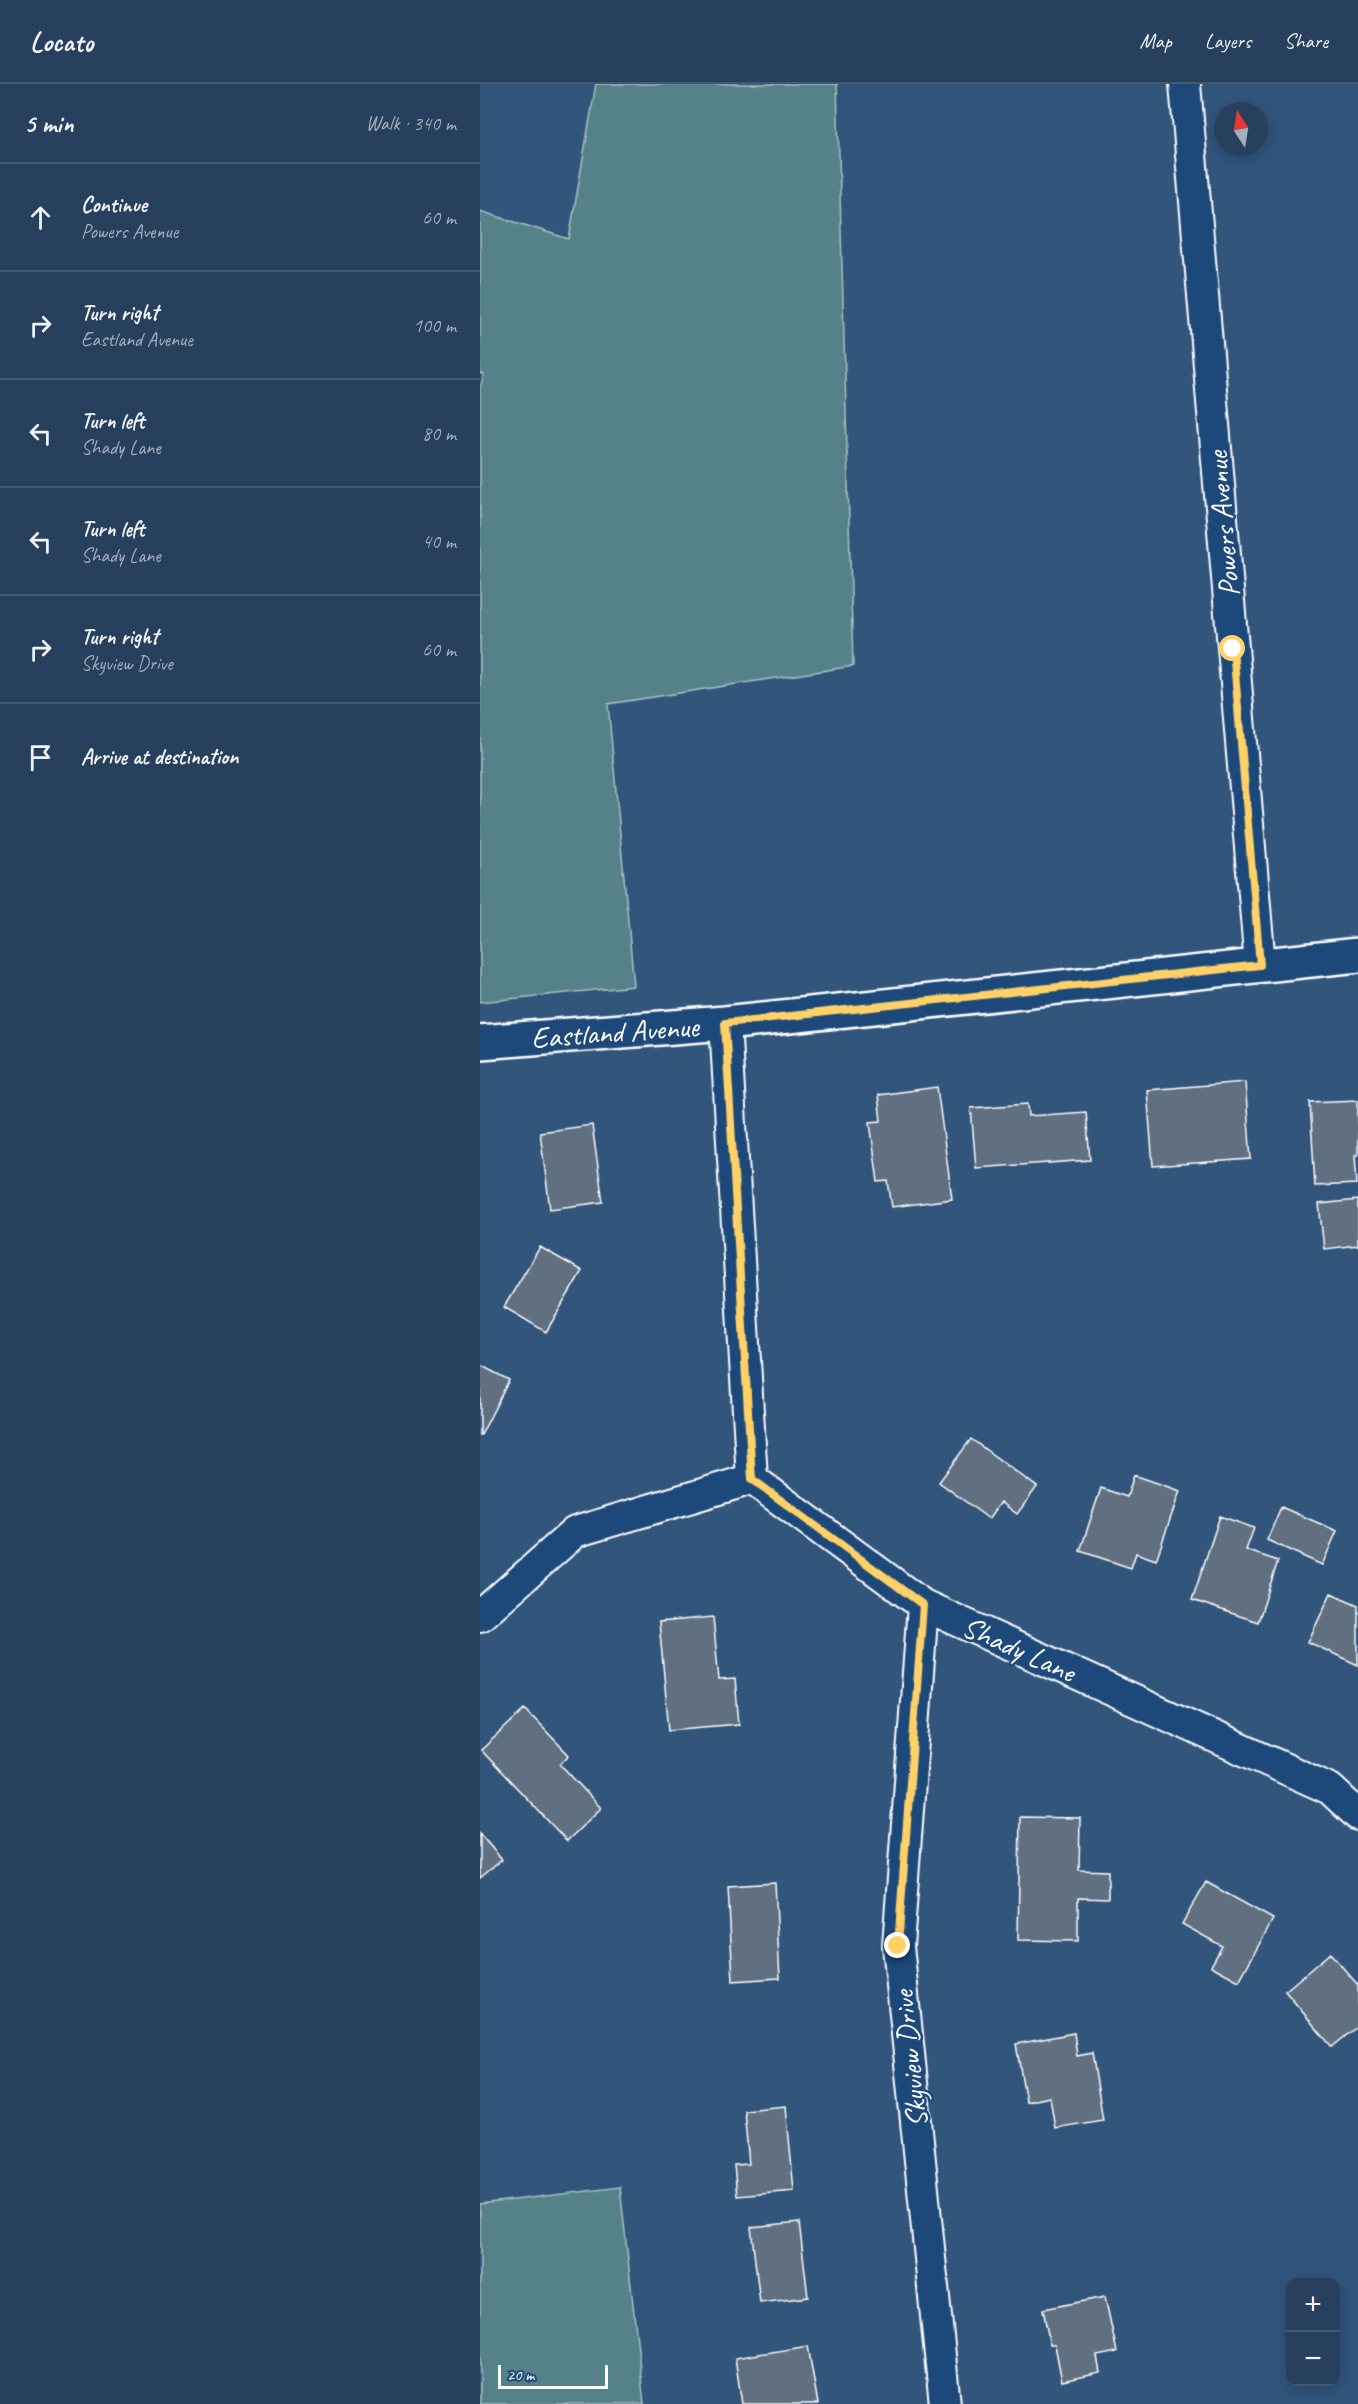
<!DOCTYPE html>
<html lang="en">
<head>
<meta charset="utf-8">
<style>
	:root { --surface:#26405d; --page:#2e4763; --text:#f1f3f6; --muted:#a4afbc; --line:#425972 }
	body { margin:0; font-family:Caveat,sans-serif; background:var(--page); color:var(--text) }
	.controls { position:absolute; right:18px; bottom:18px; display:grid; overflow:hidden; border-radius:12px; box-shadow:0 3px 15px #0003 }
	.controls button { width:54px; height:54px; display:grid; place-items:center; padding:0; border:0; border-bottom:2px solid var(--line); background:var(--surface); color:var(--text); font:30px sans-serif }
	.compass { position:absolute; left:734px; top:18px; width:54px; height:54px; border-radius:50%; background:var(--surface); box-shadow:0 3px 15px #0003; rotate:348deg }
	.scale { position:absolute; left:18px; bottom:15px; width:110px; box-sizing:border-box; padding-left:6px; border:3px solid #fff; border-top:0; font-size:16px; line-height:21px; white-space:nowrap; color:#fff; -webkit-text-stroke:4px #1f4a7a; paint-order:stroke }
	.stop { position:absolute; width:18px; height:18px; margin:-14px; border:4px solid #ffd166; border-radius:50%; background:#fff }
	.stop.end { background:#ffd166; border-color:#fff; box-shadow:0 2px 6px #0008 }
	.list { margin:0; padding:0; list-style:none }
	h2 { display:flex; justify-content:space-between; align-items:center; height:78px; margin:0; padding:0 24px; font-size:26px }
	h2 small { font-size:20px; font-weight:400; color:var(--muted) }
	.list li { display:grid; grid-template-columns:39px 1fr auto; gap:18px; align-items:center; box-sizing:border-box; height:108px; padding:0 24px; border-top:2px solid var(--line) }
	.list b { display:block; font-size:22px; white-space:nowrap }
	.list p { margin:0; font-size:20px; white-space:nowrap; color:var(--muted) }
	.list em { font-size:20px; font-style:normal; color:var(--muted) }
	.icon { flex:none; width:33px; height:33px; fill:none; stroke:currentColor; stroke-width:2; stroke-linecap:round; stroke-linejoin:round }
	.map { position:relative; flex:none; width:878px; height:2320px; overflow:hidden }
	header { display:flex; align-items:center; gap:36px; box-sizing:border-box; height:84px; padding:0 30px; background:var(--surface); border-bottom:2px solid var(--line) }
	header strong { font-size:28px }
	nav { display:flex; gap:33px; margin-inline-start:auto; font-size:21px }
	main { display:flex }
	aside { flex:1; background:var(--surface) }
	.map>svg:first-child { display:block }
	.green { fill:#558189; stroke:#aac0c4; stroke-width:1.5 }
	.building { fill:#606f80; stroke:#fff; stroke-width:1.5 }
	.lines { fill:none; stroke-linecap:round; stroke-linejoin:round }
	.minor-casing { stroke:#fff; stroke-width:34 }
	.tertiary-casing { stroke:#fff; stroke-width:38 }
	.minor { stroke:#1f4a7a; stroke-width:30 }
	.tertiary { stroke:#1f4a7a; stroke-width:33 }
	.route { stroke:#ffd166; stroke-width:8 }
	.labels { text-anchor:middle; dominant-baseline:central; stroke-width:5; stroke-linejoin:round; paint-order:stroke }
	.street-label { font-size:30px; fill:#fff; stroke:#1f4a7a }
</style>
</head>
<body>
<header>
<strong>Locato</strong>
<nav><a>Map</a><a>Layers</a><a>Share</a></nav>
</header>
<main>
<aside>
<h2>5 min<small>Walk · 340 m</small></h2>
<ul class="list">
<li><svg class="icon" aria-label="ahead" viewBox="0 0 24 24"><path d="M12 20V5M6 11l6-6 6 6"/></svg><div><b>Continue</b><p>Powers Avenue</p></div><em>60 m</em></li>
<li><svg class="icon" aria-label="right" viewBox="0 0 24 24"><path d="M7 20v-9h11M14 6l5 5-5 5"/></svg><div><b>Turn right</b><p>Eastland Avenue</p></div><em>100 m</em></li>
<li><svg class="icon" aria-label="left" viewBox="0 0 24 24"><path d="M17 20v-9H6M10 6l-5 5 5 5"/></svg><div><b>Turn left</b><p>Shady Lane</p></div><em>80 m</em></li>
<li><svg class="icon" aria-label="left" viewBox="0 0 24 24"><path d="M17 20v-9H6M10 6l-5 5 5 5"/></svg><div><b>Turn left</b><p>Shady Lane</p></div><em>40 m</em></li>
<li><svg class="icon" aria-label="right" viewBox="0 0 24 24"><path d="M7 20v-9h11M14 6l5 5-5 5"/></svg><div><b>Turn right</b><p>Skyview Drive</p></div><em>60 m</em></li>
<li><svg class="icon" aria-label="arrive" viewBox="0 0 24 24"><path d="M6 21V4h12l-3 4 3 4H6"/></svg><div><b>Arrive at destination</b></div></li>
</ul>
</aside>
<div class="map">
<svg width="878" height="2320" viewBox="0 0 878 2320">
	<rect width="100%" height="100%" fill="#32557c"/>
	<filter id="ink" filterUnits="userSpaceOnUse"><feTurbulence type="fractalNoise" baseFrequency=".0167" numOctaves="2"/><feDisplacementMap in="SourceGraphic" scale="12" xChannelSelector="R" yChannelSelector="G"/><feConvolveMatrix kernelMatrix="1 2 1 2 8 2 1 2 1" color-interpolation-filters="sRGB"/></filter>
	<g filter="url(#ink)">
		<path class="green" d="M116,0H357L373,582L128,620L154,902L0,918V304L4,291L0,289V127L89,155Z
			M140,2103L164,2320H0V2120Z"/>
		<path class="building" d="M765,998L771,1075L673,1082L667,1006Z
			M457,1003L472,1115L412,1123L408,1097L398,1098L390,1038L401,1037L398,1011Z
			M878,1016V1071H875L877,1100L835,1102L830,1018Z
			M548,1020L549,1032L606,1028L610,1076L496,1084L491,1024Z
			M112,1041L123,1118L70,1125L60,1048Z
			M878,1116V1161L844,1165L839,1120Z
			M60,1163L102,1187L66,1248L24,1223Z
			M0,1281L29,1296L1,1351H0Z
			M491,1355L557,1403L537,1430L521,1418L509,1435L459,1398Z
			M654,1391L700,1407L676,1476L656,1469L651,1484L600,1467L621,1404L647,1413Z
			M801,1423L857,1447L842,1481L787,1456Z
			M740,1432L774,1444L766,1466L798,1477L778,1538L712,1516Z
			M851,1509L878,1521V1581L828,1558Z
			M233,1533L239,1596L255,1595L259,1640L189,1646L179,1538Z
			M45,1625L89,1671L80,1680L121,1724L87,1757L1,1666Z
			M540,1733L600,1734L599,1786L628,1787V1815L598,1814V1857L538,1856Z
			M0,1750L22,1776L0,1794Z
			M726,1798L793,1835L759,1897L731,1882L742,1862L702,1840Z
			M295,1799L300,1894L253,1897L248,1802Z
			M850,1869L878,1901V1942L852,1963L805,1907Z
			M594,1949L597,1972L612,1969L623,2036L575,2044L570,2013L546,2018L536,1960Z
			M306,2022L314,2107L257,2112L254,2081L269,2080L264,2026Z
			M319,2138L328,2213L280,2219L271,2143Z
			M625,2213L637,2268L617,2272L620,2289L582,2297L575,2261H570L563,2225Z
			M328,2262L338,2320H262L255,2274Z"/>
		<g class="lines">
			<g class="minor-casing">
				<path id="minor" d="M705,0L780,881
					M245,939L272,1395
					M272,1395L443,1521L850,1705L878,1731
					M443,1521L418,1862L465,2320
					M0,1532L95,1448L272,1395"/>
			</g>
			<g class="tertiary-casing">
				<path id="tertiary" d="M0,958L245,939L878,871"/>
			</g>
			<use href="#minor" class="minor"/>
			<use href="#tertiary" class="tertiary"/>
		</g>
	</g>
	<g class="lines" filter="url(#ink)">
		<path class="route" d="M418,1862L443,1521L272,1395L245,939L780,881L753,565"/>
	</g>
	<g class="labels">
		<g class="street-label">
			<text transform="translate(743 440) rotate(-95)">Powers Avenue</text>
			<text transform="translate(135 948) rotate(-4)">Eastland Avenue</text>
			<text transform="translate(539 1565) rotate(24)">Shady Lane</text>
			<text transform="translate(430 1975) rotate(-96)">Skyview Drive</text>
		</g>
	</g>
</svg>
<div class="controls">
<button>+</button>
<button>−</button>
</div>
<svg class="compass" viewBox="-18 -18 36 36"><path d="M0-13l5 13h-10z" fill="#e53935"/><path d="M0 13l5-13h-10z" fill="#a4afbc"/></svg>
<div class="scale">20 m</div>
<div class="stop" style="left:753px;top:565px"></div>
<div class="stop end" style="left:418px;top:1862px"></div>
</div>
</main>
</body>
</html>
